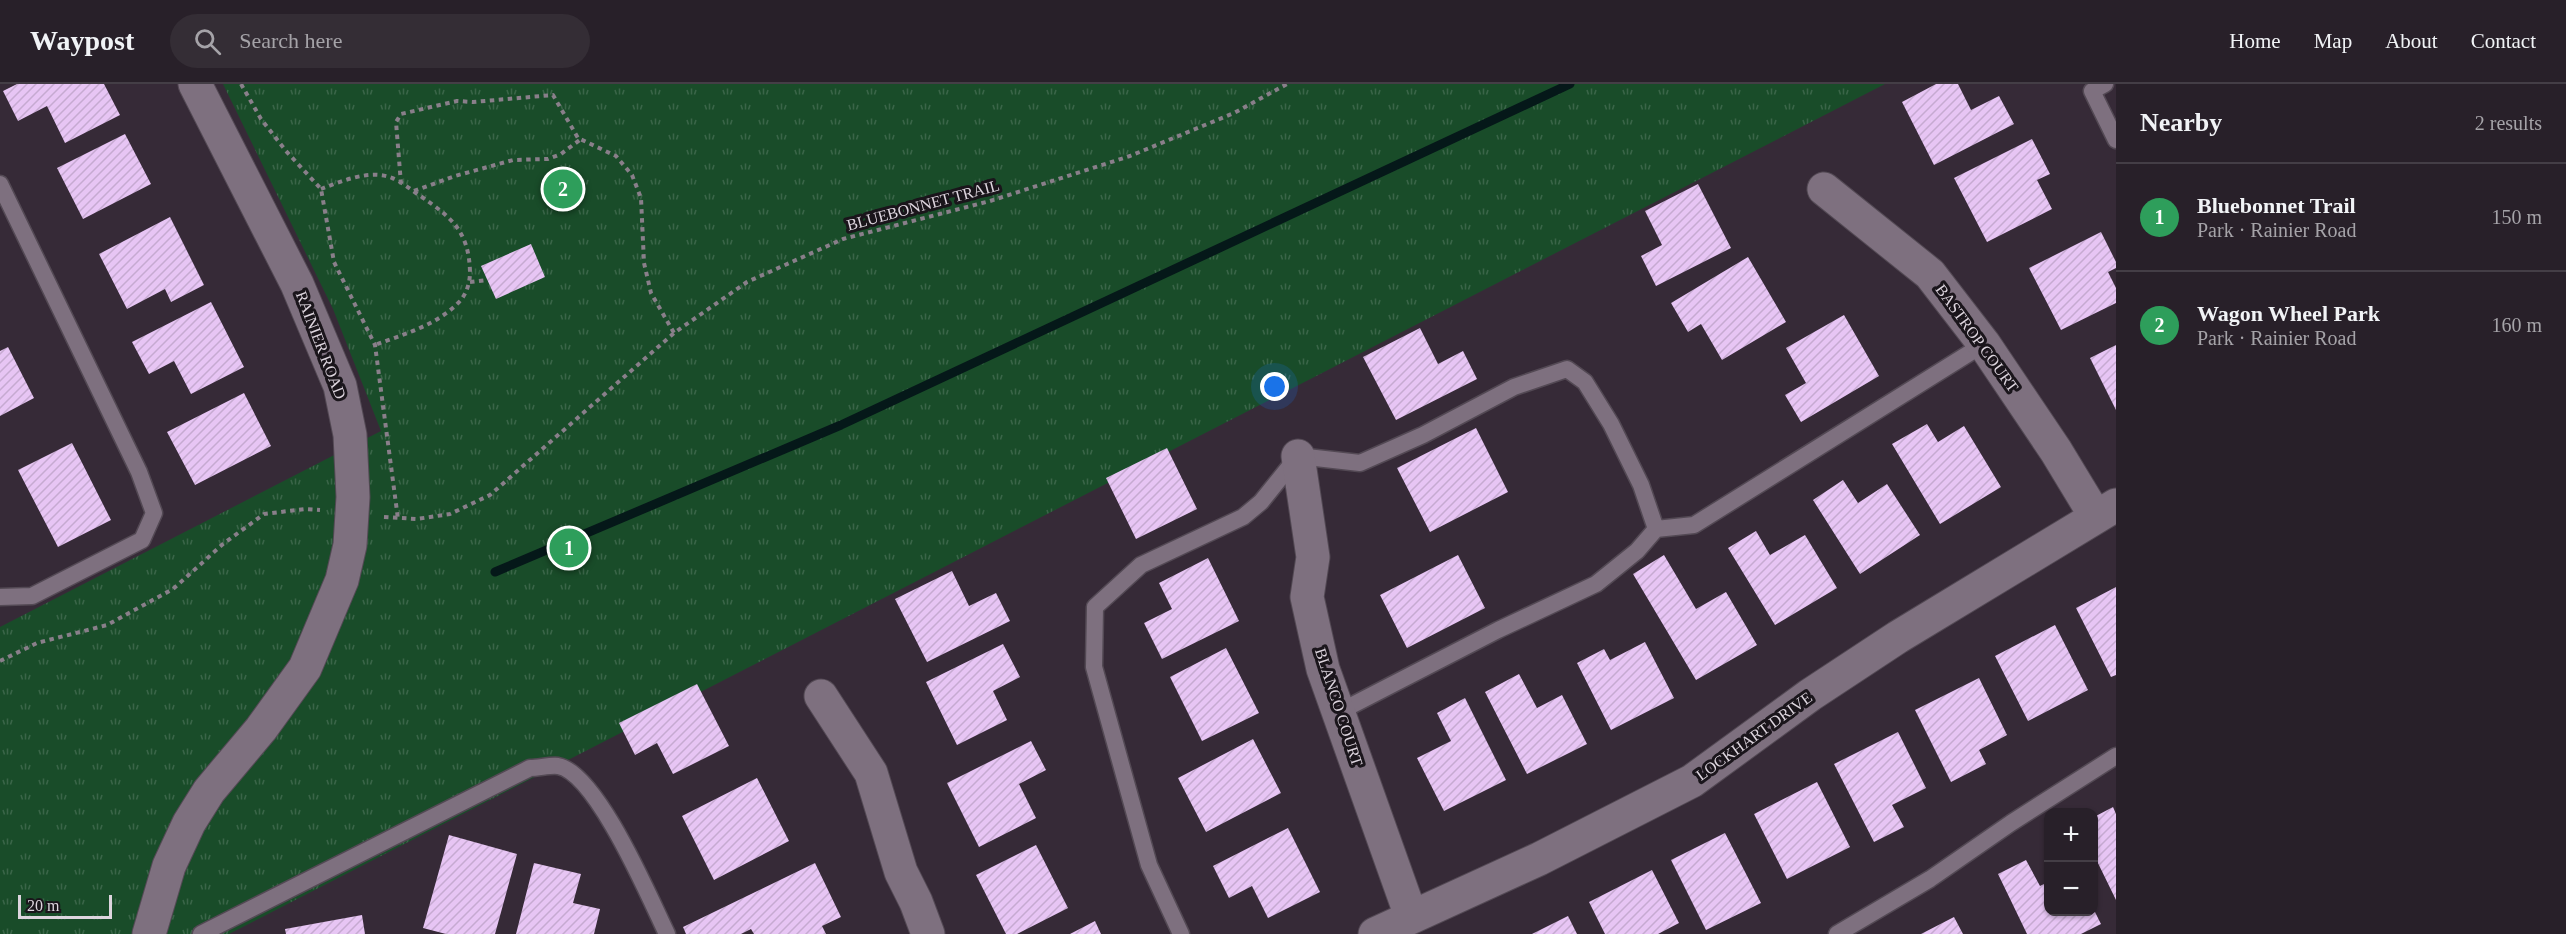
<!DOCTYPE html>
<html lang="en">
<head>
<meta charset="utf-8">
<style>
	:root { --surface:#282029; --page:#342d35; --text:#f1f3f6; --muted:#a5a3a8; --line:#443e46; --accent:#f59c96 }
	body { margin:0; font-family:"Times New Roman",serif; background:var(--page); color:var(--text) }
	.controls { position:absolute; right:18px; bottom:18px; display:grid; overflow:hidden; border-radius:12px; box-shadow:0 2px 4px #0004 }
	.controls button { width:54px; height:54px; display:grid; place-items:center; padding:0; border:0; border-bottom:2px solid var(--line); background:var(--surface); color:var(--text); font:30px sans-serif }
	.scale { position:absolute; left:18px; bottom:15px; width:94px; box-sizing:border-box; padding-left:6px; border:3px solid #ddd5de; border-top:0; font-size:16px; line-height:21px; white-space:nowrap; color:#ddd5de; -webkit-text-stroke:4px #1a151b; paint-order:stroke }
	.you { position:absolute; left:1275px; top:303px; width:21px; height:21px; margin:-15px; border:4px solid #fff; border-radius:50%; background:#1a73e8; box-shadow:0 0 0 9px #1a73e833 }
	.badge { display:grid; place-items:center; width:39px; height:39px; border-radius:50%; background:var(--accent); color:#fff; font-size:20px; font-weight:700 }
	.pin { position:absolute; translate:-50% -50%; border:3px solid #fff; box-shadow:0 2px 6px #0006 }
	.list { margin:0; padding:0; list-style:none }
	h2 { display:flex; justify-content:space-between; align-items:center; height:78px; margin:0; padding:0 24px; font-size:26px }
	h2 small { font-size:20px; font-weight:400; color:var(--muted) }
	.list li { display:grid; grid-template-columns:39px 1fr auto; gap:18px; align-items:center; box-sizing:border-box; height:108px; padding:0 24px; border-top:2px solid var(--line) }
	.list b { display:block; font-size:22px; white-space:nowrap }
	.list p { margin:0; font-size:20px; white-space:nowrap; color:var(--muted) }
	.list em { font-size:20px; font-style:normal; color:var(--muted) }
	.icon { flex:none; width:33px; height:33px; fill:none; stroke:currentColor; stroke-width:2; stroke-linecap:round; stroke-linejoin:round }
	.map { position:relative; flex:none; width:2116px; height:850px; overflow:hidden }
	header { display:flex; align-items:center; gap:36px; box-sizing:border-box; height:84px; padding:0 30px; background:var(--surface); border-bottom:2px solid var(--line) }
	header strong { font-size:28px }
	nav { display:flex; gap:33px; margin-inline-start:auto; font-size:21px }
	.search { width:420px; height:54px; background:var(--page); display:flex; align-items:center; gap:15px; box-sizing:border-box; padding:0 21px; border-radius:33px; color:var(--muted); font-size:22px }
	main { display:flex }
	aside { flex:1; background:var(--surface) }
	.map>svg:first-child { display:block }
	.park { fill:url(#park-tufts) }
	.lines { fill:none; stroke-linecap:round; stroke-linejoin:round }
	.stream { stroke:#051819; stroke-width:9 }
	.building { fill:url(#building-hatch) }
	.service-casing { stroke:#534954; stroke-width:19 }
	.minor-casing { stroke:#534954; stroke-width:35 }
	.tertiary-casing { stroke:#534954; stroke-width:35 }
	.path { stroke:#897f8a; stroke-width:4; stroke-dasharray:4.5 4.5; stroke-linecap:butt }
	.service { stroke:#7e707f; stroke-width:16 }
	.minor { stroke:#7e707f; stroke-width:33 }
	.tertiary { stroke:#7e707f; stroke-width:33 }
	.labels { text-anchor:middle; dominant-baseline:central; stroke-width:6; stroke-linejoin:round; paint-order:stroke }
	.street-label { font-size:16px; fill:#ddd5de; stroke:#1a151b }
</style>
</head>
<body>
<header>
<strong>Waypost</strong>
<div class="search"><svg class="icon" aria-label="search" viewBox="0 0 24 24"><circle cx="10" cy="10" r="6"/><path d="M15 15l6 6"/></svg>Search here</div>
<nav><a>Home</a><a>Map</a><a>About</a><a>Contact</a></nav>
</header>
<main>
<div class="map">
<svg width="2116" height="850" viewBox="0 0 2116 850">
	<defs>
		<pattern id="park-tufts" width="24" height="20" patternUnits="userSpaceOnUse" patternTransform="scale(1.5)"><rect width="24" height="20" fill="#194c29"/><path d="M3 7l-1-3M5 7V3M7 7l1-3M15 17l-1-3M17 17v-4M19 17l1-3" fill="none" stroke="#3a6548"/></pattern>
		<pattern id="building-hatch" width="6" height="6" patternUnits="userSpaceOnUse" patternTransform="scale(1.5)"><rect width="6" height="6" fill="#e7c5f4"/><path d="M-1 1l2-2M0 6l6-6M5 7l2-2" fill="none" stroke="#c6aad1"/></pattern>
	</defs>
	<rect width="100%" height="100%" fill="#362a37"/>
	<path class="park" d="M223,0H1885L229,850H0V543L381,347L333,225Z"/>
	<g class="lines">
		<path class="stream" d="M495,488L841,341L1570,0"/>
	</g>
	<path class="building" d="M17,0H104L120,31L65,59L47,22L18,37L3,7Z
		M1936,0H1958L1971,26L1999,12L2014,40L1934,81L1902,18Z
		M125,50L151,100L83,135L57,84Z
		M2032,55L2050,90L2037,96L2052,125L1987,158L1954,94Z
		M1698,100L1731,164L1656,202L1641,172L1662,161L1645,127Z
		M170,133L204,201L171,218L165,205L127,225L99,170Z
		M2101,148L2116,178V184L2108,188L2116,204V219L2061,246L2029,184Z
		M531,160L545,193L496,215L481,182Z
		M1748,173L1786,238L1722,276L1701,240L1688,248L1671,219Z
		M211,218L244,283L191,310L174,277L149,290L132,258Z
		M1844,231L1879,292L1801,338L1785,311L1806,299L1786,264Z
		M1420,244L1438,280L1463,267L1477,295L1396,336L1363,273Z
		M2116,261V326L2090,274Z
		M8,263L34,314L0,332V267Z
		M244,309L271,362L195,401L167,348Z
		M1927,340L1938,358L1964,342L2001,403L1940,440L1892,360Z
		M1476,344L1508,408L1430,448L1397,384Z
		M72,359L111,436L58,463L18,386Z
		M1167,364L1197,425L1136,455L1106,394Z
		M1843,396L1858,419L1887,400L1920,451L1860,490L1813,416Z
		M1756,447L1770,471L1805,451L1837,504L1775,541L1728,464Z
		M1458,471L1485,524L1407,564L1380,511Z
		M1664,471L1696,525L1726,508L1757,561L1696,596L1633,490Z
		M1208,474L1239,537L1162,575L1144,539L1172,525L1159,499Z
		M952,487L969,522L996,509L1010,537L927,578L895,515Z
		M2116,503V591L2111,593L2076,524Z
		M2055,541L2088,606L2028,637L1995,572Z
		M1645,558L1674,614L1611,646L1577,579L1604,565L1610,576Z
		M1003,560L1020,593L993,607L1007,636L957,661L926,598Z
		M1226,564L1259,629L1202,657L1170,593Z
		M1519,590L1537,624L1562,611L1587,660L1527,690L1485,608Z
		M1979,594L2007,651L1979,666L1986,680L1951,698L1915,626Z
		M697,600L729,662L673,690L657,659L635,671L619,639Z
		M1465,614L1506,696L1444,727L1417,674L1451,657L1437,629Z
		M1898,648L1926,704L1892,721L1904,743L1874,758L1834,680Z
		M1253,655L1281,709L1206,748L1178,694Z
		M1031,657L1046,686L1019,700L1036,734L979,763L947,699Z
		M757,694L789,757L714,796L682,732Z
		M1817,698L1850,763L1787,795L1754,730Z
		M2113,723L2116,730V816L2094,771V733Z
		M1288,744L1320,808L1268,834L1252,802L1229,814L1213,782Z
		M1725,749L1761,819L1706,846L1671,776Z
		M449,751L517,770L495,850H446L423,844Z
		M1036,761L1068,824L1017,850H1006L976,791Z
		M2026,776L2040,802L2048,798V828H2095L2101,840L2081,850H2027L1998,790Z
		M534,779L581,790L573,819L600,825L594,850H516Z
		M815,779L841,833L822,842L826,850H754L751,845L741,850H686L683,843Z
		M1652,786L1679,839L1658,850H1605L1589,818Z
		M362,831L365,850H286L285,845Z
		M1568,832L1577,850H1532Z
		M1954,833L1963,850H1921Z
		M1095,837L1101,850H1070Z"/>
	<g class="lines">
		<g class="service-casing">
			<path id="service" d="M2105,0L2092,7L2116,56
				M0,100L139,388L154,429L142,456L32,512L0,513
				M1656,445L1694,441L1984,260
				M201,850L530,684C539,684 550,681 558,682C597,689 650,815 667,850
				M1181,850L1149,781L1094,583L1095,523L1141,481L1243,433L1261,418L1298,372L1360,379L1423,351L1514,303L1567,285L1585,298L1611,340L1641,401L1656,445L1637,467L1596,500L1498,546L1339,628
				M1837,850L1930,795L2011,739L2116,672"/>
		</g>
		<g class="minor-casing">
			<path id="minor" d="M1824,105L1930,190L1984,260L2056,367L2096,433
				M1298,372L1313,473L1307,513L1323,585L1411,832
				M821,612L871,689L901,788L916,818L928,850
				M1375,850L1539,775L1692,697L1810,611L1898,553L2116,421"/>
		</g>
		<g class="tertiary-casing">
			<path id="tertiary" d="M149,850L169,782L189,739L209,707L261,645L305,584L342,496L350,461L353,413L350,351L340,302L297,200L195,0"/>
		</g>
		<path class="path" d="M241,0L261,35L286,67L321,105L334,178L375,261L398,435
			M401,100L396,38L401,30L457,17L473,18L553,11L578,54L616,72L632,91L641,114L644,179L651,209L674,249
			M321,105C342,97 370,85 392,94C401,97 411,106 419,111C451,133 469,147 470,188C470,198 467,209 460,217C438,241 404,250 375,261
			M414,107L455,92L513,76L548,75L561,70L581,55
			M470,198L487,196
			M384,433L417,435L450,430L490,411L674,249L747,198L843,155L990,117L1130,72L1234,29L1287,0
			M0,577L37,559L107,541L173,505L223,460L264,430L305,425L320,426"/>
		<use href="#service" class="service"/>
		<use href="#minor" class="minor"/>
		<use href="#tertiary" class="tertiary"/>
	</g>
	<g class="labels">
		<g class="street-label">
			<text transform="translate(923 121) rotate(-15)">BLUEBONNET TRAIL</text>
			<text transform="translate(1977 254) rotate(54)">BASTROP COURT</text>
			<text transform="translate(321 261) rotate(69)">RAINIER ROAD</text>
			<text transform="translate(1339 623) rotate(72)">BLANCO COURT</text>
			<text transform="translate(1754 652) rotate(-36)">LOCKHART DRIVE</text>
		</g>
	</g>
</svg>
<div class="controls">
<button>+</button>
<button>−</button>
</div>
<div class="scale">20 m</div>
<div class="you"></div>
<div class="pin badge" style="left:569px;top:464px;background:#2e9e5b">1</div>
<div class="pin badge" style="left:563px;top:105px;background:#2e9e5b">2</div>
</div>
<aside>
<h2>Nearby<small>2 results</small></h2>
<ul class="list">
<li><span class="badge" style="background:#2e9e5b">1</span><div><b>Bluebonnet Trail</b><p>Park · Rainier Road</p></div><em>150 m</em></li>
<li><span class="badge" style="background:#2e9e5b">2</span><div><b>Wagon Wheel Park</b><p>Park · Rainier Road</p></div><em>160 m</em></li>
</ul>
</aside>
</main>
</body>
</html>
